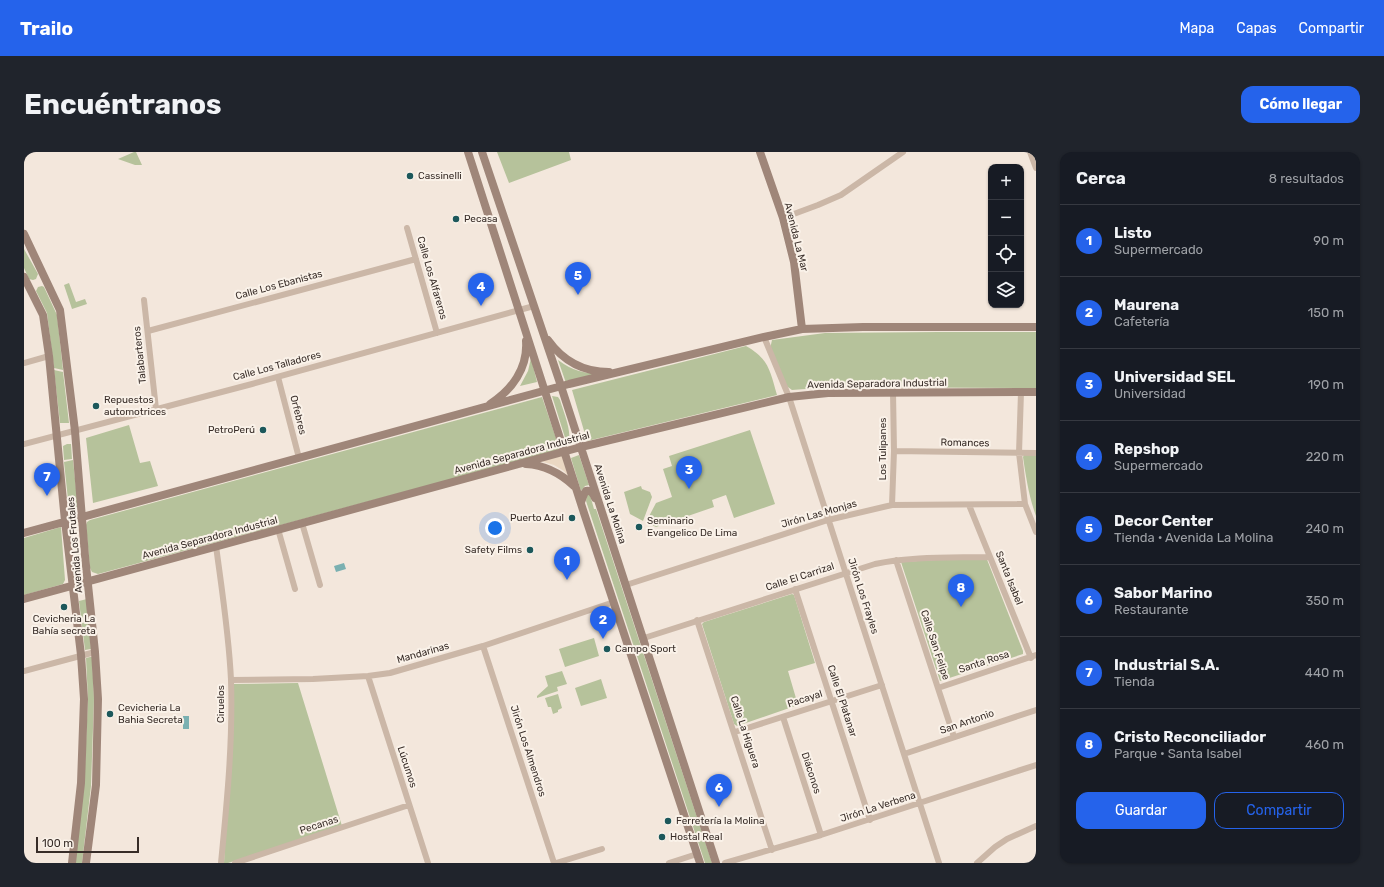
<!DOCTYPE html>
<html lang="es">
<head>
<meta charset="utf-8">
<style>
	:root { --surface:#171b24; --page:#20242c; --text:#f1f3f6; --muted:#9ea1a6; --line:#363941; --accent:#2563eb }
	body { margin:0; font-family:Rubik,sans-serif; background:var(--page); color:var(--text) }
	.controls { position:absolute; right:12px; top:12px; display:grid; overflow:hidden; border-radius:8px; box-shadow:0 1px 3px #0004 }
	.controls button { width:36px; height:36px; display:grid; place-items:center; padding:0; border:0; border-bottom:1px solid var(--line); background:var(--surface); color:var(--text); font:20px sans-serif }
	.scale { position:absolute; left:12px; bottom:10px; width:103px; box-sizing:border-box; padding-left:4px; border:2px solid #382d28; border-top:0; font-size:11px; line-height:14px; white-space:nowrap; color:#382d28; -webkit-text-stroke:3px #faf2e9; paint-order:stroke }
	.you { position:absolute; left:471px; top:376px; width:14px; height:14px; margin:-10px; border:3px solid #fff; border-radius:50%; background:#1a73e8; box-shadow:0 0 0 6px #1a73e833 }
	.badge { display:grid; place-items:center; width:26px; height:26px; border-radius:50%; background:var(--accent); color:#fff; font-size:13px; font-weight:700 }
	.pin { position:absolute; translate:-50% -33px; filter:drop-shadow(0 1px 2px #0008) }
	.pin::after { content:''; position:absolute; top:21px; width:14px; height:12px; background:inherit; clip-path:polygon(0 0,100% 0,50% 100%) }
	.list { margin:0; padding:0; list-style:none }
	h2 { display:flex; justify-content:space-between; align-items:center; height:52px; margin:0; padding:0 16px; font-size:17px }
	h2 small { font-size:13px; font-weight:400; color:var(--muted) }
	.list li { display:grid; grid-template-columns:26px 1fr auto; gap:12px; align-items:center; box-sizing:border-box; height:72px; padding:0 16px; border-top:1px solid var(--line) }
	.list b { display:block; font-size:15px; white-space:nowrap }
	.list p { margin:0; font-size:13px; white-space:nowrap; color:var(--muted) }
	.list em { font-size:13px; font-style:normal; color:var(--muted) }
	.actions { display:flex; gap:8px; padding:12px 16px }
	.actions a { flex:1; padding:9px 0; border:1px solid var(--accent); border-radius:12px; text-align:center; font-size:14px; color:var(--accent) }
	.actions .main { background:var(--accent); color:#fff }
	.icon { flex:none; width:22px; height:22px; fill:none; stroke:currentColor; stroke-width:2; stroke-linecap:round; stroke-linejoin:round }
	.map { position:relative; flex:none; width:1012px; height:711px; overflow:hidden; border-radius:12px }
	header { display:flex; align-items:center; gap:24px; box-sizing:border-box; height:56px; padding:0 20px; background:var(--accent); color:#fff }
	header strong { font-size:19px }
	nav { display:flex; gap:22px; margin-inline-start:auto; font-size:14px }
	.intro { display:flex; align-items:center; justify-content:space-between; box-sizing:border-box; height:96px; padding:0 24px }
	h1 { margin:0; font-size:28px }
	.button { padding:10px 18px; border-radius:12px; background:var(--accent); color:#fff; font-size:14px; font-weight:700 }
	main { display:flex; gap:24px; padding:0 24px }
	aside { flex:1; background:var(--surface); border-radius:12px; box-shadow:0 1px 3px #0004 }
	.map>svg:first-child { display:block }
	.green { fill:#b6c29b }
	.plaza { fill:#ebd8c3 }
	.water { fill:#7ab0b1 }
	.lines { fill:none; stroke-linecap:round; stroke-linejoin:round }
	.street { stroke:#cbb7a7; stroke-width:6 }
	.secondary { stroke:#9f8679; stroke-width:8 }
	.poi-dot { fill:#1c585b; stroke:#faf2e9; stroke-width:1.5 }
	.labels { text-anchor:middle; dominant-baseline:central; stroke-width:4; stroke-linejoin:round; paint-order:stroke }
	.poi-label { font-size:10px; fill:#382d28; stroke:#faf2e9; text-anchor:start }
	.street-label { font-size:10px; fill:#382d28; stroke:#faf2e9 }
</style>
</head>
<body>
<header>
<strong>Trailo</strong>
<nav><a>Mapa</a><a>Capas</a><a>Compartir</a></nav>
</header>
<div class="intro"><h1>Encuéntranos</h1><a class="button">Cómo llegar</a></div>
<main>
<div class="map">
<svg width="1012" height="711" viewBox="0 0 1012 711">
	<rect width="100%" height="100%" fill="#f3e7dc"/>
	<path class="green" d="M110,0H112L118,13H111L94,7Z
		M473,0H545L547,8L485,31Z
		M0,97L14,122L12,127L9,128L5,127L0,116Z
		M45,131L52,150L61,147L63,152L48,157L40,133Z
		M18,134L20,135L33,163L39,218L30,216L23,161L12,139L14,135Z
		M915,180H1012V236L808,235L768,238L761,233L746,197L748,188L801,181Z
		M722,194C745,207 746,219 753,243L563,289L548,238Z
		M507,206L513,230L496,234L504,219Z
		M534,208C549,219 559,221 576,222L542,231Z
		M30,218L39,220L45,271H36Z
		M528,244L534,245L536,248C539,259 550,283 543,292Z
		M518,245L536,298L74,422L68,420L66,416L62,373L63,370L66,368Z
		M105,273L116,311L126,309L134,334L69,351L62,286Z
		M726,278L751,352L710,366L702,343L688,348L690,355L632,375L622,370L632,351L648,345L639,317L648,314L645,304Z
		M43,292H47L48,307L40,308L39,294Z
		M555,303L565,333L561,334L557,339L547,306Z
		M1000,303H1012V364C1005,345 1002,325 999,305Z
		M49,308L54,355L45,357L40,310Z
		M617,334L618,337L626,340L628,345L619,369L606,362L600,340Z
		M563,343H566L570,357H572L688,711H681L562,349Z
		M37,375L41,428L39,432L0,443V386Z
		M54,386L56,415L54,416L50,387Z
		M962,405L999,499V502L916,529L877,410Z
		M768,442L770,443L791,511L764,519L774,553L713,574L710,572L678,472L680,470Z
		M63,447L67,497L61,498L55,449Z
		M570,486L575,504L541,515L535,497Z
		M66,505H68L70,547L67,634L58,711H51L60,634L64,547L62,506Z
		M538,519L543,532L533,535L534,539L513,546V544L524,534L521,524Z
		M577,527L583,546L557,554L551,536Z
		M274,531L318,674L204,711H200L208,532Z
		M534,542L538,556L534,558V560L529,562L527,555H524L521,546Z"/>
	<path class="plaza" d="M538,304L544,324L540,319L530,313L516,309Z"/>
	<path class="water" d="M320,411L322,417L312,420L310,414Z
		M159,564H165V577H159Z"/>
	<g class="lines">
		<path class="street" d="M1006,0L1012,16
			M759,66L794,53L817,43L879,0
			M383,76L413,181
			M120,148L132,257
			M124,179L392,107
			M740,185L765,245L915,711
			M0,211L25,204
			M254,225L275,306
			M997,240L995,301L1001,352L1012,380
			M0,292L228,232L510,154
			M870,299L1012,301
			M868,353L870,299L869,240
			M945,353L1007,506
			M278,371L296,433
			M254,377L271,437
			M192,394C198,439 205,483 207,528C209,589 203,650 197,711
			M872,408L930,585
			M602,433L804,368L868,353L1001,352
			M771,437L846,668
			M673,468L748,698
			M620,486L851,412C889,404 927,406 966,405
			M459,494L530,711
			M0,519L71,500
			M344,524L404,711
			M207,528L289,527L344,524L366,521L459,494L590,450
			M914,536L1012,503
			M759,565L797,683
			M711,580L858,533
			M880,602L1012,558
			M211,711L385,653
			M532,711L578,697
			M645,711L673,702
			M701,711L797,683L1012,613
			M953,711L971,695L983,687L1012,674"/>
		<path class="secondary" d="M444,0L559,358L676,711
			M458,0L535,228L692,711
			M736,0L759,66L770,110L778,177
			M0,82L36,158L51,279L61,404L71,500L74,547L72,633L62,711
			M0,125L19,163L25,204L41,369L57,503L60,547L57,631L48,711
			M524,188C539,209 560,220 585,220
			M466,252C488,238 504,216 502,189
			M502,312C521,313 536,321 550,334
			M557,350L560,342L562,339C567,338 569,341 571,346
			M0,381L545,232L740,185L778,177L839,175H1012
			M0,447L557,295L765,245L804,241L1012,240"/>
	</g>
	<g class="poi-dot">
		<circle cx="386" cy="24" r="4"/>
		<circle cx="432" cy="67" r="4"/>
		<circle cx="72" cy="254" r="4"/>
		<circle cx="239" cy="278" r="4"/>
		<circle cx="548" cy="366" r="4"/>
		<circle cx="615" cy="375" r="4"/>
		<circle cx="506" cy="398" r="4"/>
		<circle cx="40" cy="455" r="4"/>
		<circle cx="583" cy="497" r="4"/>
		<circle cx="86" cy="562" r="4"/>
		<circle cx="644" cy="669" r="4"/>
		<circle cx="638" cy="685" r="4"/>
	</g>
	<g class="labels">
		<g class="poi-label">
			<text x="394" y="24">Cassinelli</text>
			<text x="440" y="67">Pecasa</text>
			<text x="80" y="248">Repuestos<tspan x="80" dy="12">automotrices</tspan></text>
			<text x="231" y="278" text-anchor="end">PetroPerú</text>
			<text x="540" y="366" text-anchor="end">Puerto Azul</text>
			<text x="623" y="369">Seminario<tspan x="623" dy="12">Evangelico De Lima</tspan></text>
			<text x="498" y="398" text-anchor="end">Safety Films</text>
			<text x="40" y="467" text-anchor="middle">Cevicheria La<tspan x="40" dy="12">Bahía secreta</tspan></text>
			<text x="591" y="497">Campo Sport</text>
			<text x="94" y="556">Cevicheria La<tspan x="94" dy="12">Bahia Secreta</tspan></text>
			<text x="652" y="669">Ferretería la Molina</text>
			<text x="646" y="685">Hostal Real</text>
		</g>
		<g class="street-label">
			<text transform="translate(772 85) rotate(76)">Avenida La Mar</text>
			<text transform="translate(408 126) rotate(74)">Calle Los Alfareros</text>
			<text transform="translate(255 133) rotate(-15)">Calle Los Ebanistas</text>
			<text transform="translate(116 203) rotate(-96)">Talabarteros</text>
			<text transform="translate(253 214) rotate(-15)">Calle Los Talladores</text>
			<text transform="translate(853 232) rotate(-1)">Avenida Separadora Industrial</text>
			<text transform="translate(274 263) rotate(76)">Orfebres</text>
			<text transform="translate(941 291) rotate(1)">Romances</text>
			<text transform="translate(859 297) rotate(-90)">Los Tulipanes</text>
			<text transform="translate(498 301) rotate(-15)">Avenida Separadora Industrial</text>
			<text transform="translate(586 352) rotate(72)">Avenida La Molina</text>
			<text transform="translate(795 362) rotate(-16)">Jirón Las Monjas</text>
			<text transform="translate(186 386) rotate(-15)">Avenida Separadora Industrial</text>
			<text transform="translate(51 393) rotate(-95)">Avenida Los Frutales</text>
			<text transform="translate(776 425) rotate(-18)">Calle El Carrizal</text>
			<text transform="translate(985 426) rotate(68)">Santa Isabel</text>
			<text transform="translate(839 444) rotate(72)">Jirón Los Frayles</text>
			<text transform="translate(911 493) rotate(72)">Calle San Felipe</text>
			<text transform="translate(399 501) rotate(-16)">Mandarinas</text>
			<text transform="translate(960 510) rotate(-18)">Santa Rosa</text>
			<text transform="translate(781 547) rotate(-18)">Pacayal</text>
			<text transform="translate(818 549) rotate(72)">Calle El Platanar</text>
			<text transform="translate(197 552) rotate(-90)">Ciruelos</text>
			<text transform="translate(943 570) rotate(-19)">San Antonio</text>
			<text transform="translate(721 580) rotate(72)">Calle La Higuera</text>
			<text transform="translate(504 599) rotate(72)">Jirón Los Almendros</text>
			<text transform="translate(383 615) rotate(72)">Lúcumos</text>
			<text transform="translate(787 621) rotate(72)">Diáconos</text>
			<text transform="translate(854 655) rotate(-18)">Jirón La Verbena</text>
			<text transform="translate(295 673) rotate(-18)">Pecanas</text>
		</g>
	</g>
</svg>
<div class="controls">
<button>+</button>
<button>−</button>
<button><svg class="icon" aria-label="locate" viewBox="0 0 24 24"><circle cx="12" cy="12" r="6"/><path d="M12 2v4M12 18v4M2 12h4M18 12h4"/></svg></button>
<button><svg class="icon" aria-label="layers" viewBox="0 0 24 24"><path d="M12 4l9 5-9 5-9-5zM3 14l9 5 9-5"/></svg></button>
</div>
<div class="scale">100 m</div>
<div class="you"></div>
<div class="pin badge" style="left:543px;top:428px">1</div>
<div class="pin badge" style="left:579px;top:487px">2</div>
<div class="pin badge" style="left:665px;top:337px">3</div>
<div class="pin badge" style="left:457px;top:154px">4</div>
<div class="pin badge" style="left:554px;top:143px">5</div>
<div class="pin badge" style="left:695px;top:655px">6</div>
<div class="pin badge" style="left:23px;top:344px">7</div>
<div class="pin badge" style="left:937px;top:455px">8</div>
</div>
<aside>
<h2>Cerca<small>8 resultados</small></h2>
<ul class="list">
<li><span class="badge">1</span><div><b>Listo</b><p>Supermercado</p></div><em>90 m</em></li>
<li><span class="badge">2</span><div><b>Maurena</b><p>Cafetería</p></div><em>150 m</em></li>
<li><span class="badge">3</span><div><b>Universidad SEL</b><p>Universidad</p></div><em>190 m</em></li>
<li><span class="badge">4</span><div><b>Repshop</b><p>Supermercado</p></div><em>220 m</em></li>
<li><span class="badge">5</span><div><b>Decor Center</b><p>Tienda · Avenida La Molina</p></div><em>240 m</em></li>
<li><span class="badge">6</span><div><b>Sabor Marino</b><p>Restaurante</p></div><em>350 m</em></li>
<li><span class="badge">7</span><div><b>Industrial S.A.</b><p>Tienda</p></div><em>440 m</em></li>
<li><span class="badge">8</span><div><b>Cristo Reconciliador</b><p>Parque · Santa Isabel</p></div><em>460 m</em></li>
</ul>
<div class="actions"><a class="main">Guardar</a><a>Compartir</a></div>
</aside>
</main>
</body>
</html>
